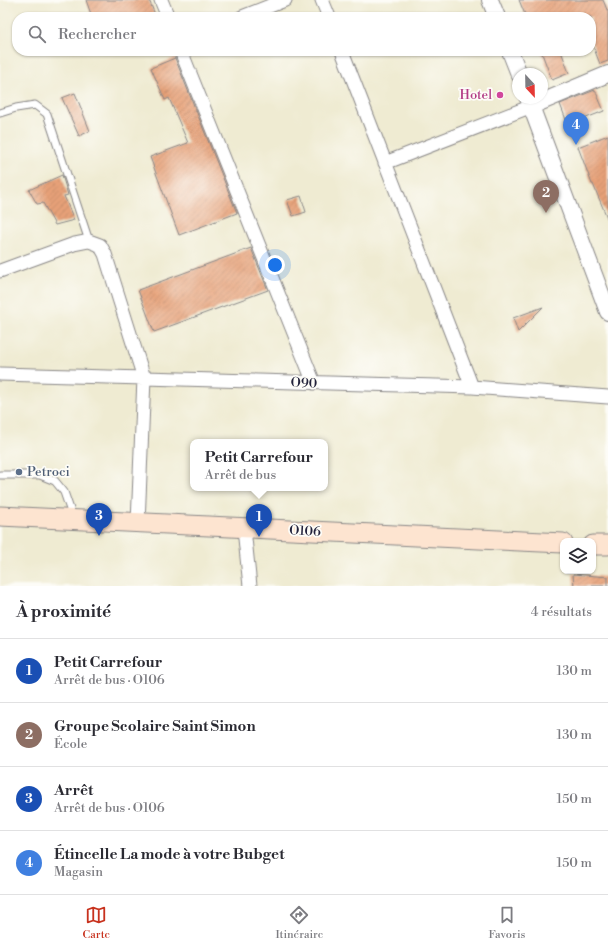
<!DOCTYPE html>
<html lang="fr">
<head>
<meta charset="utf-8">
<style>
	:root { --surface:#fff; --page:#f7f7f7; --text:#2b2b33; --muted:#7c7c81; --line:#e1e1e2; --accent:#c8321e }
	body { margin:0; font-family:"Libre Bodoni",serif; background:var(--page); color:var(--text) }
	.controls { position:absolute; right:12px; bottom:12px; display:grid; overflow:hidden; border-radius:8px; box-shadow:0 1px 3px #0004 }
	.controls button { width:36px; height:36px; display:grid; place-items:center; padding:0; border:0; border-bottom:1px solid var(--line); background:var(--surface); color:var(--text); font:20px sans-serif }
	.compass { position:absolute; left:512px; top:68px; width:36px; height:36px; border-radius:50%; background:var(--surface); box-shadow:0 1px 3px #0004; rotate:158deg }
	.you { position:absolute; left:275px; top:265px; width:14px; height:14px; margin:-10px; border:3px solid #fff; border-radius:50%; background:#1a73e8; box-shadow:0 0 0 6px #1a73e833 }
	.badge { display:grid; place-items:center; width:26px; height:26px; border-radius:50%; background:var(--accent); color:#fff; font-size:13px; font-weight:700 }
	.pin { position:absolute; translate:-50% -33px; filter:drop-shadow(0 1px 2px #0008) }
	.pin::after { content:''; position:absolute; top:21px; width:14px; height:12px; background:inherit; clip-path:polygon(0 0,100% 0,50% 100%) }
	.popup { position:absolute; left:190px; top:439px; width:138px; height:52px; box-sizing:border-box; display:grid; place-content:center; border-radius:8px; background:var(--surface); filter:drop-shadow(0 1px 3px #0005); font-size:13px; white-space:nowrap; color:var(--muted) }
	.popup b { font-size:15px; color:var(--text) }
	.popup::after { content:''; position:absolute; left:50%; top:100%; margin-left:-8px; border:8px solid transparent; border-top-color:var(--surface) }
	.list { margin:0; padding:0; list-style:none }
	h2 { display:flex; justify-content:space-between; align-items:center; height:52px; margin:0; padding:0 16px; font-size:17px }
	h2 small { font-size:13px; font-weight:400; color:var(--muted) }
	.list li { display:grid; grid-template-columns:26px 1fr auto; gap:12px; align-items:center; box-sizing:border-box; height:64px; padding:0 16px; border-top:1px solid var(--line) }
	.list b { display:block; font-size:15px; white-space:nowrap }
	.list p { margin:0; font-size:13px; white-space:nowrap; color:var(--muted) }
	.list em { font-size:13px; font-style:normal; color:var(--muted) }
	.icon { flex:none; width:22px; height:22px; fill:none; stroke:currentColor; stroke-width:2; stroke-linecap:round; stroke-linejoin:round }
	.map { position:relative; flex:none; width:608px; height:586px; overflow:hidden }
	.search { position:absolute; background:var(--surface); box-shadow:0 1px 3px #0004; left:12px; right:12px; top:12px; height:44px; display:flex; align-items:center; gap:10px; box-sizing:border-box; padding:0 14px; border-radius:16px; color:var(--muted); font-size:15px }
	.sheet { height:308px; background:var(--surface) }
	nav { display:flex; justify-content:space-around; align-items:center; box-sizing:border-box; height:56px; border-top:1px solid var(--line); background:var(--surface); font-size:11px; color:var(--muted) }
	nav a { display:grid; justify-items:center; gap:2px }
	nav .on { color:var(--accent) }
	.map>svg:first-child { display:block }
	.building { fill:url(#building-hatch) }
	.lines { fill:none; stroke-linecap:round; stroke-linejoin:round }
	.service-casing { stroke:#888686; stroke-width:9 }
	.minor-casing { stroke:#888686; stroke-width:15 }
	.tertiary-casing { stroke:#888686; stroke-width:18 }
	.secondary-casing { stroke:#888686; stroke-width:21 }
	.service { stroke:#fff; stroke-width:7 }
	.minor { stroke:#fff; stroke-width:13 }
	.tertiary { stroke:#fff; stroke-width:16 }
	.secondary { stroke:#fde4d0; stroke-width:19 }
	.hotel-dot { fill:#d1479c; stroke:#fdfcf7; stroke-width:1.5 }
	.service-dot { fill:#5c6f8a; stroke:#fdfcf7; stroke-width:1.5 }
	.labels { text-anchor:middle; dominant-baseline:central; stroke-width:3.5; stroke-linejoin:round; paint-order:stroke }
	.hotel-label { font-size:13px; fill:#b23c85; stroke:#fdfcf7; text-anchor:end }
	.street-label { font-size:13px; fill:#22223b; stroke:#fdfcf7 }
	.service-label { font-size:13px; fill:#4e5e75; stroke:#fdfcf7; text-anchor:start }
</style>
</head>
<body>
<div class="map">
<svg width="608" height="586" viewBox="0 0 608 586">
	<defs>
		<pattern id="building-hatch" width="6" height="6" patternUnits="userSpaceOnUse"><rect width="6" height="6" fill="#e7a178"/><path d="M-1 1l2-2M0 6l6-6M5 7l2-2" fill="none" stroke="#bb8364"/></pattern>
	</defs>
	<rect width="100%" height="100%" fill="#fdfcf7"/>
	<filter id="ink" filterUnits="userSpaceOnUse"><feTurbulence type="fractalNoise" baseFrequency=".025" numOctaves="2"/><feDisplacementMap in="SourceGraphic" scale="8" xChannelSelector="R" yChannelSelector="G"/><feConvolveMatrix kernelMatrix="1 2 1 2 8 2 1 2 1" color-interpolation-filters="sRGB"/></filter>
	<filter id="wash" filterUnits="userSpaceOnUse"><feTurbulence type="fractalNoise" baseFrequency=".012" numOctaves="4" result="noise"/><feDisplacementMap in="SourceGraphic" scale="16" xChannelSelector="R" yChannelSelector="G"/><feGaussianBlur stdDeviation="0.9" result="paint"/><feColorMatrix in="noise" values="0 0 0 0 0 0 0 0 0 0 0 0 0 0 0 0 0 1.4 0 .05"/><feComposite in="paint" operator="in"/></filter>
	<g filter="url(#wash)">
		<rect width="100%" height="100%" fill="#efebd2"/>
		<g id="blocks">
			<path class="building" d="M86,0H149L156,17H92Z
				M519,0H603L608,12V61L600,64L591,41V17H526Z
				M541,51H561L569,73L552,80Z
				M175,58L237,213L179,235L150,157L188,143L169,98L165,100L151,68Z
				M595,90L604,111L568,125L560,104Z
				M75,93L90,131L79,136L62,98Z
				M608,135V220L593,184H592L578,147Z
				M62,175L68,195L64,196L74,220L55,225L43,203L37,204L29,190Z
				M301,196L306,212L293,216L287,200Z
				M251,248L268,290L154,332L138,290Z
				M543,307L518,332L513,318Z
				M573,574L608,577V586H574Z"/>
		</g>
	</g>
	<g filter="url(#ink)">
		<use href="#blocks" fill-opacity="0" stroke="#888686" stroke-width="1"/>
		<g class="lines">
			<g class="service-casing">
				<path id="service" d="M0,113L16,108L35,105L47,114L89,241
					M0,475H40L55,481L64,492L73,518"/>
			</g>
			<g class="minor-casing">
				<path id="minor" d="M161,0L168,17
					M322,0L329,17
					M242,17L285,0
					M181,51L314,383
					M342,51L472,387
					M385,163L532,106
					M0,271L74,244L89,241L100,245L105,254L144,378L138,523
					M0,374L472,387L608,397
					M244,529L250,586"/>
			</g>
			<g class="tertiary-casing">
				<path id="tertiary" d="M490,0L497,17
					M510,51L519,74
					M528,98L608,312
					M532,106L608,74"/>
			</g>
			<g class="secondary-casing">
				<path id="secondary" d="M0,516L563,543
					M593,545H608"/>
			</g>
			<use href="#service" class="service"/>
			<use href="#minor" class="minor"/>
			<use href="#tertiary" class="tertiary"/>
			<use href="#secondary" class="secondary"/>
		</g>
	</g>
	<circle class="hotel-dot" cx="500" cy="95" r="4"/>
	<circle class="service-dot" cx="19" cy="472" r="4"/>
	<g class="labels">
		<g class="hotel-label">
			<text x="492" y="95">Hotel</text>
		</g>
		<g class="street-label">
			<text transform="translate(304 383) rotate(2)">O90</text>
			<text transform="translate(305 531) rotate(3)">O106</text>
		</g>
		<g class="service-label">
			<text x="27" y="472">Petroci</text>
		</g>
	</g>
</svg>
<div class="controls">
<button><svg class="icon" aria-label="layers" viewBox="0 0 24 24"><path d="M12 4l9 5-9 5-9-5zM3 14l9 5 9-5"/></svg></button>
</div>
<svg class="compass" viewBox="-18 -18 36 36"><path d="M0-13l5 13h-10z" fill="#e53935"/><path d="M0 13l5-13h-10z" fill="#7c7c81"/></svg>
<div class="you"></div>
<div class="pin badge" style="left:259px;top:537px;background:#1a4fb4">1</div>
<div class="popup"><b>Petit Carrefour</b>Arrêt de bus</div>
<div class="pin badge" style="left:546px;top:213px;background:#8d6e63">2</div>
<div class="pin badge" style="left:99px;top:536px;background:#1a4fb4">3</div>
<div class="pin badge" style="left:576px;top:145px;background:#3f7fe0">4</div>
<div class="search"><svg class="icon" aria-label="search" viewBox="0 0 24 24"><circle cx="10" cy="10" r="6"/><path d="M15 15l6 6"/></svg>Rechercher</div>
</div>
<section class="sheet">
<h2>À proximité<small>4 résultats</small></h2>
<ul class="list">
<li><span class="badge" style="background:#1a4fb4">1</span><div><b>Petit Carrefour</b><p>Arrêt de bus · O106</p></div><em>130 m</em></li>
<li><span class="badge" style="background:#8d6e63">2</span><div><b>Groupe Scolaire Saint Simon</b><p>École</p></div><em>130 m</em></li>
<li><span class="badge" style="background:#1a4fb4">3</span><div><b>Arrêt</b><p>Arrêt de bus · O106</p></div><em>150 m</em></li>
<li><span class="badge" style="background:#3f7fe0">4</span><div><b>Étincelle La mode à votre Bubget</b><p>Magasin</p></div><em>150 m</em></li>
</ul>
</section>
<nav>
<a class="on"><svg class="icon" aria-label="map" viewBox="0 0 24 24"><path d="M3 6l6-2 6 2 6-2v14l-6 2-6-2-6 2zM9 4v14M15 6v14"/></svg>Carte</a>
<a><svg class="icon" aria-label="directions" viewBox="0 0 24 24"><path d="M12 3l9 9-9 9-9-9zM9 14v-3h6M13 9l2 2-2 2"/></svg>Itinéraire</a>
<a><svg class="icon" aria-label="saved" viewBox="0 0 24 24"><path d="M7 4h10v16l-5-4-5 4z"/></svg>Favoris</a>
</nav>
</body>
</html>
